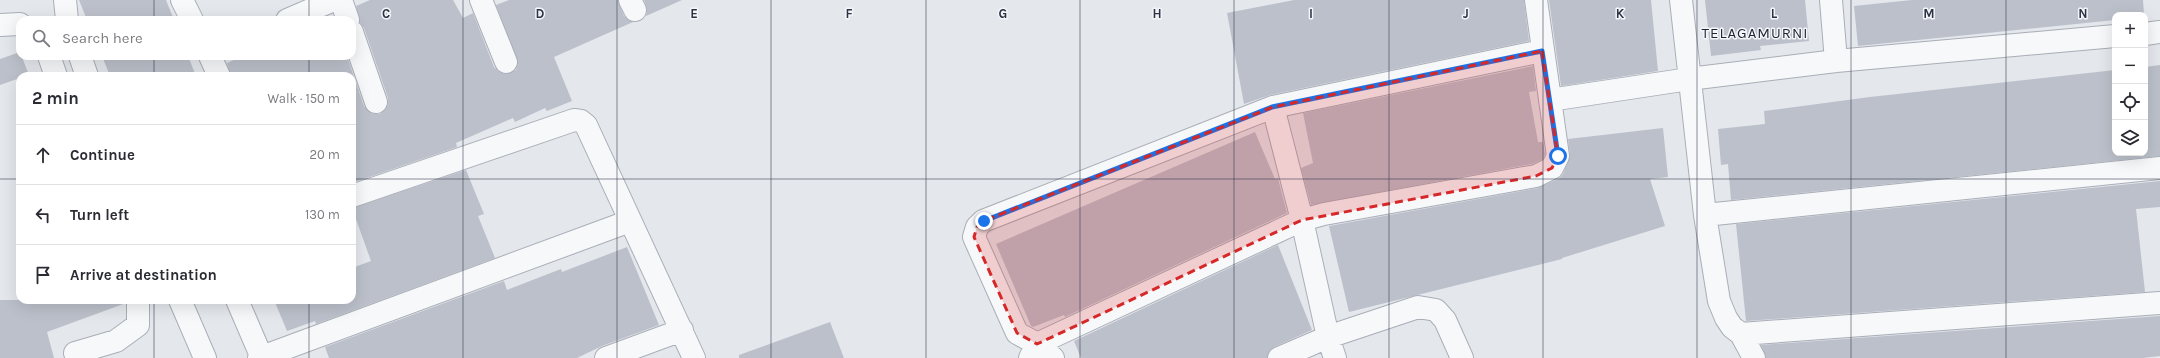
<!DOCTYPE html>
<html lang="en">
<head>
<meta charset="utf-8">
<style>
	:root { --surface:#fff; --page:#f7f7f7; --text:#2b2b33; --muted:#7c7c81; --line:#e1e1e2 }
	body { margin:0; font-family:Karla,sans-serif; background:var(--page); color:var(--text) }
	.controls { position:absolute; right:12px; top:12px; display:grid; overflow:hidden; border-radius:8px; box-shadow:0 4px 16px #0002 }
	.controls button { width:36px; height:36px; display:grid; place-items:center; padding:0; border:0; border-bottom:1px solid var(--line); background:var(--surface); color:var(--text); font:20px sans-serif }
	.stop { position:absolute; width:12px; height:12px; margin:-9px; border:3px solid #1a73e8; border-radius:50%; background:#fff }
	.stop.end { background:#1a73e8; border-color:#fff; box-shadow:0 1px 4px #0008 }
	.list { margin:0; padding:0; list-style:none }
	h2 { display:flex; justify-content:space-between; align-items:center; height:52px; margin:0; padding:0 16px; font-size:17px }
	h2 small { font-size:13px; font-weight:400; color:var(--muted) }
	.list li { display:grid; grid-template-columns:26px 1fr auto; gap:12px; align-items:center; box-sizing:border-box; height:60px; padding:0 16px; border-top:1px solid var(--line) }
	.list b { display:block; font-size:15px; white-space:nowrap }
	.list em { font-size:13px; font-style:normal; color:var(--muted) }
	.icon { flex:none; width:22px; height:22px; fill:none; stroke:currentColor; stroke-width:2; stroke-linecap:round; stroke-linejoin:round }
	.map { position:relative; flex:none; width:2160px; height:358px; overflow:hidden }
	.search { position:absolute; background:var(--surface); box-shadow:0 4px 16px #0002; left:16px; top:16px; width:340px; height:44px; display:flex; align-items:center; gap:10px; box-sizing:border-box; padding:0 14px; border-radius:12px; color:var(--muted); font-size:15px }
	.panel { position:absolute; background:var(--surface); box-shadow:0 4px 16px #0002; left:16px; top:72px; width:340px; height:232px; border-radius:12px }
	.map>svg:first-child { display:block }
	.building { fill:#bbc0ca }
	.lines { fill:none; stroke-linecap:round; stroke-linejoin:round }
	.minor-casing { stroke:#a9aeb7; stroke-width:24 }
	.minor { stroke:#f7f8fa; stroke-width:22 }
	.route { stroke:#1a73e8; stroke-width:5 }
	.marked { fill:#d62828; fill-opacity:0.2; stroke:#d62828; stroke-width:3; stroke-dasharray:8 5; stroke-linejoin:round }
	.grid { fill:none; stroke:#2b3445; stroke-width:1; stroke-opacity:0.55 }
	.labels { text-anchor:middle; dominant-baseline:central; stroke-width:3; stroke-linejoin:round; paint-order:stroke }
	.quarter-label { font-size:15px; letter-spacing:1px; fill:#1d2536; stroke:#f4f6f9 }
	.grid-label { font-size:13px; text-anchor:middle; font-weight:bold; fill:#2b3445; stroke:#f4f6f9; stroke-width:3; stroke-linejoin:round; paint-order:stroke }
</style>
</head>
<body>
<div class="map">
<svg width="2160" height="358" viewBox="0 0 2160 358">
	<rect width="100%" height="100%" fill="#e4e7ec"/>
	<path class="building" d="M79,0H166L174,20H87Z
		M370,0H453L463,18L473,13L494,67L499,72L505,74L516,70L518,63L496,5L509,0H618L624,16L633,22L554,57L572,101L547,111L545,108L515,122L513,118L456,143L457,147L352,183V76H231L227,63L243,56H347L364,106L373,114H380L388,105V98L364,28L360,23L356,6Z
		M644,0H682L646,16L647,10Z
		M1294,0H1524L1529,41L1270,95L1244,104L1227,13Z
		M1549,0H1651L1658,71L1561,86Z
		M1705,0H1805L1809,41L1760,46L1761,50L1711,56Z
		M1912,0H2143L2144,15H2115V20L1858,46L1854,6Z
		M20,52L29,75L20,76V78L0,85V59Z
		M102,56H188L196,76H110Z
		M2160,65V156L1731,200L1728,164L1721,165L1718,129L1765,124L1764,111L1870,97L2115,70V153H2145V67Z
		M1533,66L1536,91L1529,92L1538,142H1543L1545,154L1543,159L1532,164L1311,205L1301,168L1313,163L1303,113Z
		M1663,128L1668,177L1650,179L1665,226L1562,258V259L1349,312L1329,226L1538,188L1558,179L1563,174L1570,155L1568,139Z
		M1255,132L1275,179L1278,178L1287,213L1065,317L1064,315L1033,327L1031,326L996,244Z
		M466,170L484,214L478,216L495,258L316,324L315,321L287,331L274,300H352V268L371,261L352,208Z
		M2160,181V207L2136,209L2145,292L1746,321L1736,224Z
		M1278,245L1312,330L1274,347L1269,351L1267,358H1081L1074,341Z
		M627,247L659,325L602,346L577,358H329L325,347L504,281L507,290L561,269L562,272Z
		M0,300H125L126,303L47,332L54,358H0Z
		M2160,316V356L2143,358H1766L1761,345Z
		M830,322L844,358H739V355Z"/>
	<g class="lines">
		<g class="minor-casing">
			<path id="minor" d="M65,0L67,20
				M182,0L192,20
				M341,0L348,20
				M481,0L506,62
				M630,0L635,10
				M1536,0L1558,156L1552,168L1536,176L1324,214L1302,220L1037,344L1017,333L974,237L977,227L983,221L1273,107L1542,51
				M1681,0L1705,215L1719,301L1726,318L1732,327L1741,334L1754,358
				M1831,0L1836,61
				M287,20L334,0
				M0,25L20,24
				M352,32L376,102
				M2145,34L2160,32
				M49,56L56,76
				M80,56L87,76
				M210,56L219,76
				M1550,100L1689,79L1836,61L2115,36
				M1273,107L1302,220L1328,337L1335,358
				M352,196L574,120L581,121L586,125L694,358
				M1705,215L2160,168
				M180,300L205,358
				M237,300L262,358
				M1741,334L2160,303
				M75,353L116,341L138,325V300
				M259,358L630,221
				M606,358L682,330
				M1030,358L1037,344L1053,358
				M1279,358L1328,337L1418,307L1436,310L1445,320L1462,358"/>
		</g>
		<use href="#minor" class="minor"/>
	</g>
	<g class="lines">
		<path class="route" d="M984,221L1272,107L1542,51L1558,156"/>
	</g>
	<path class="marked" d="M1542,51L1558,156L1552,168L1536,176L1302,220L1037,344L1017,333L974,237L977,227L983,221L1273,107Z"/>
	<path class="grid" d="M154,0V20M309,0V20M463,0V358M617,0V358M771,0V358M926,0V358M1080,0V358M1234,0V358M1389,0V358M1543,0V358M1697,0V358M1851,0V358M2006,0V358M154,56V76M309,56V76M0,179H20M352,179H2160M154,300V358M309,300V358"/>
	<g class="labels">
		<g class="quarter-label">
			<text x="1755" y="33">TELAGAMURNI</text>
		</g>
	</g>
	<g class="grid-label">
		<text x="386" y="18">C</text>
		<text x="540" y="18">D</text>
		<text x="694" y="18">E</text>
		<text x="849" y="18">F</text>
		<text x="1003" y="18">G</text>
		<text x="1157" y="18">H</text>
		<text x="1311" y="18">I</text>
		<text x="1466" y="18">J</text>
		<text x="1620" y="18">K</text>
		<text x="1774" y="18">L</text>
		<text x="1929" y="18">M</text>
		<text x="2083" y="18">N</text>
	</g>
</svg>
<div class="controls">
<button>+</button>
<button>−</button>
<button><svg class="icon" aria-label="locate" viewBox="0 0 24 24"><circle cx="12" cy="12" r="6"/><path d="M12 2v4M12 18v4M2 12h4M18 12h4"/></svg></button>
<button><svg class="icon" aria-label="layers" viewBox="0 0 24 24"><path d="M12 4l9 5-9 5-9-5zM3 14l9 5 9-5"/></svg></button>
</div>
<div class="stop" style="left:1558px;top:156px"></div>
<div class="stop end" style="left:984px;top:221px"></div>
<div class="search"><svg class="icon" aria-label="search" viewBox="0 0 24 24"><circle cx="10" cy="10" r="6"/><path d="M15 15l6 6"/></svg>Search here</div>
<section class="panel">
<h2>2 min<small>Walk · 150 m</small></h2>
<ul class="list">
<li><svg class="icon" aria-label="ahead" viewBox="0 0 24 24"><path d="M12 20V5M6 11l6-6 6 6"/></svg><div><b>Continue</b></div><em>20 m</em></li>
<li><svg class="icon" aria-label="left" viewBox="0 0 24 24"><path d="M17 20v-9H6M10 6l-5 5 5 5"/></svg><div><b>Turn left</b></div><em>130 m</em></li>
<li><svg class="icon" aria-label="arrive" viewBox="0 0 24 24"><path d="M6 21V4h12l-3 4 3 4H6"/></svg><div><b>Arrive at destination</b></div></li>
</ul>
</section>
</div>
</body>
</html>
